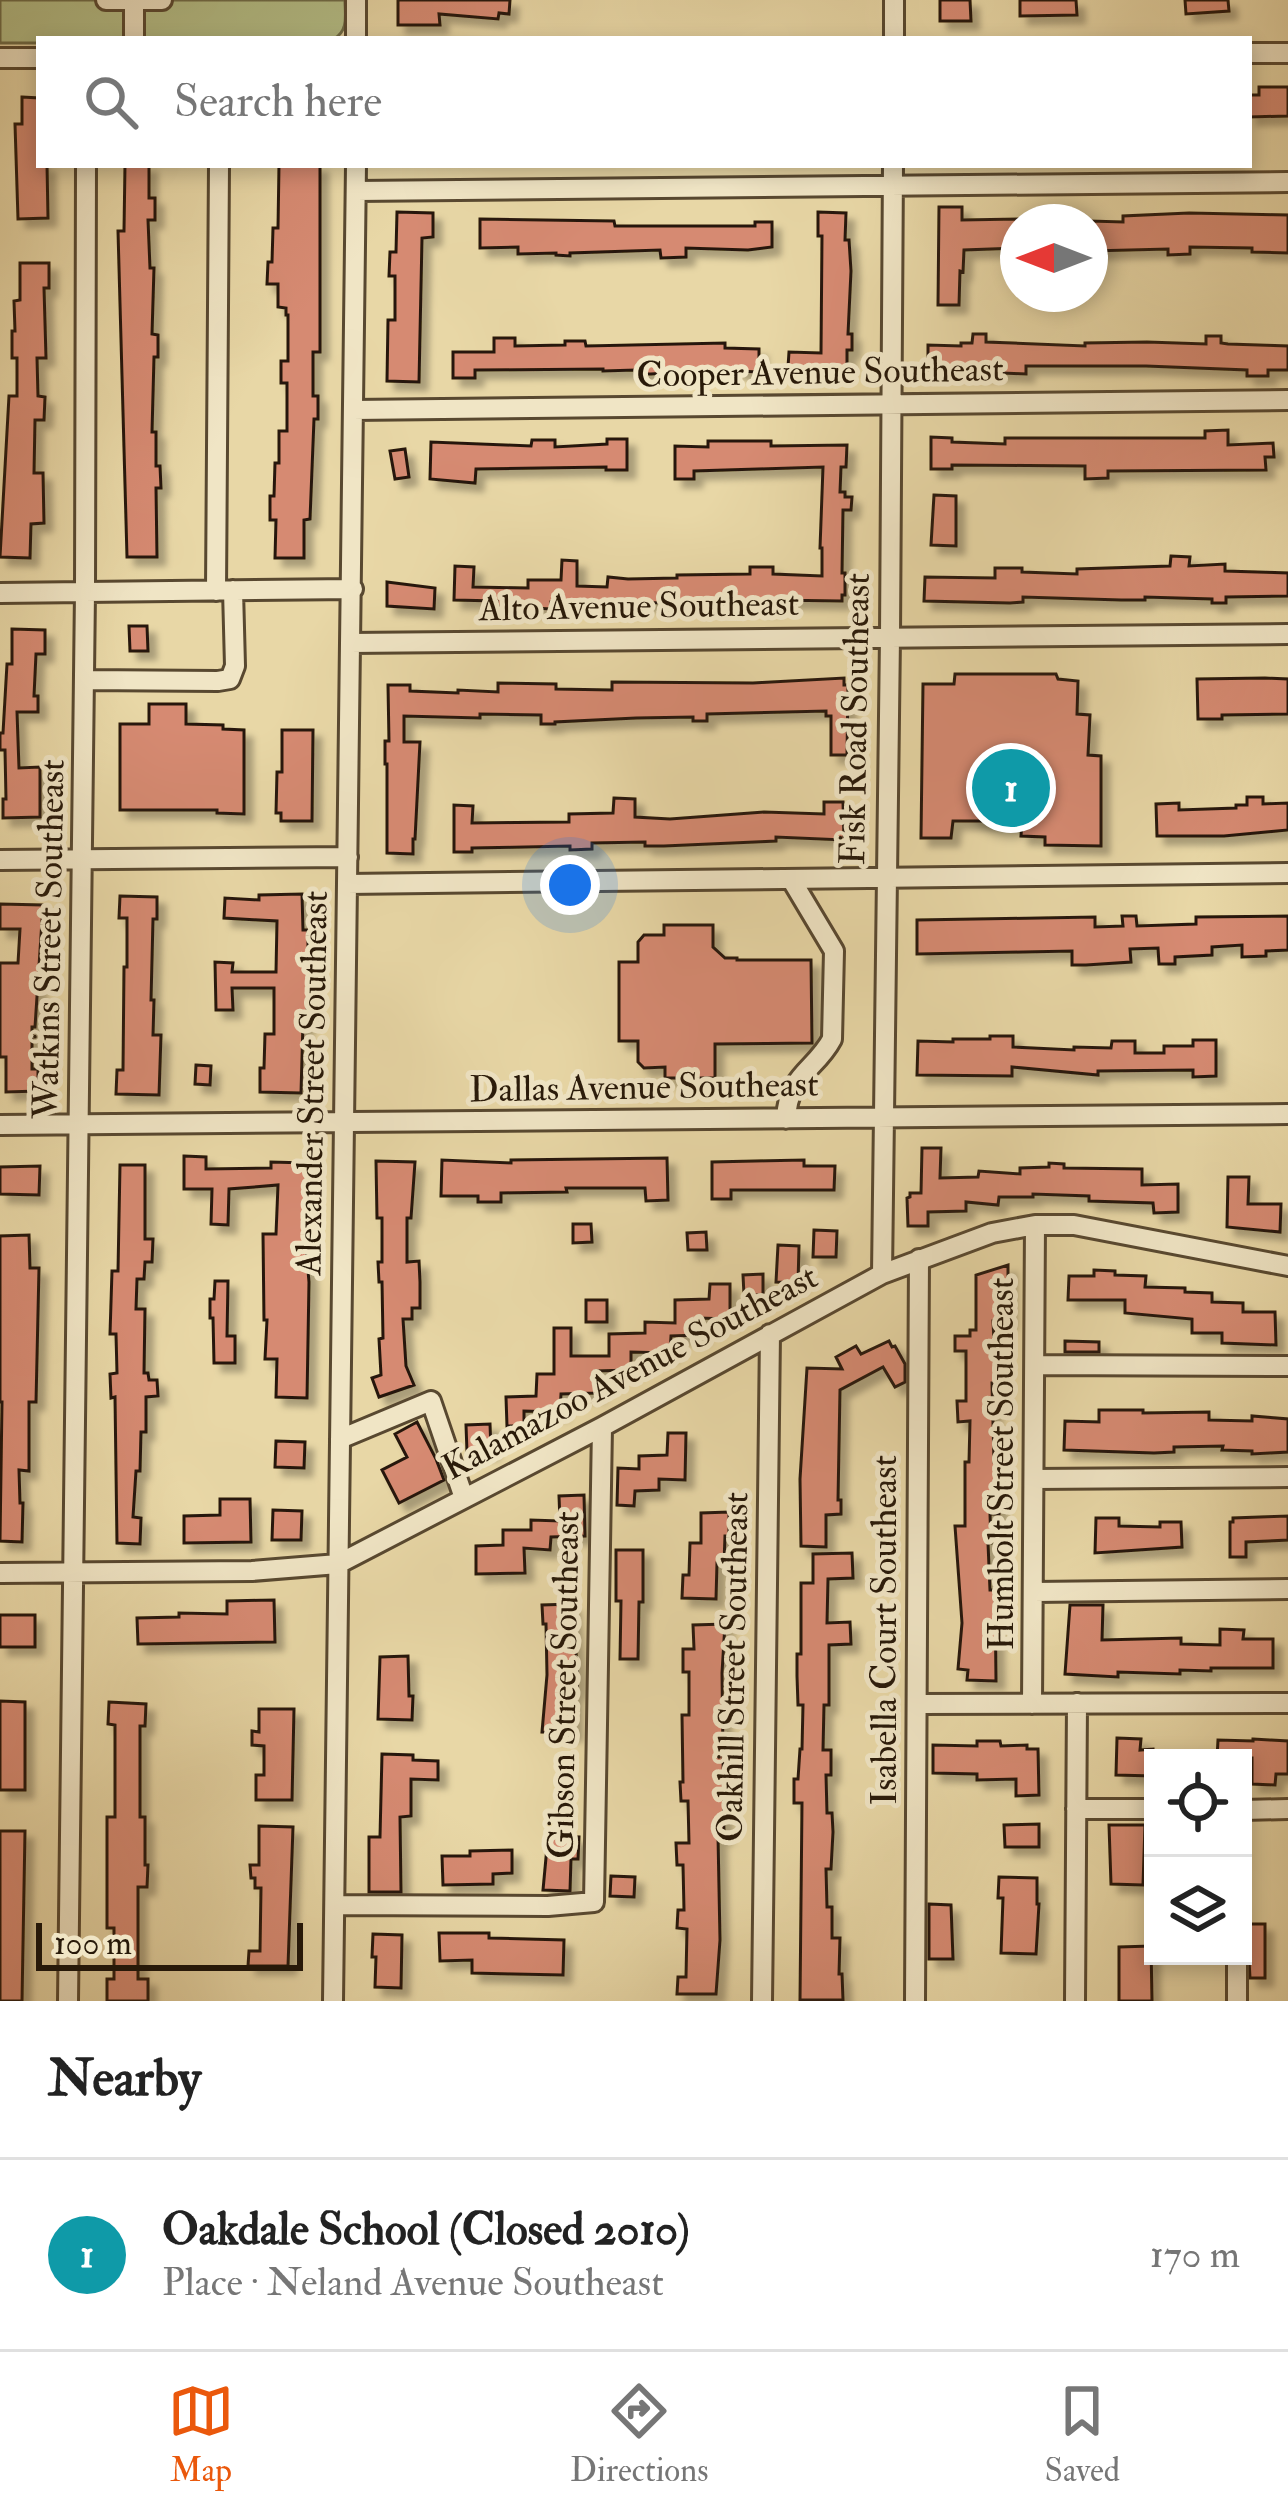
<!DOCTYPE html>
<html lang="en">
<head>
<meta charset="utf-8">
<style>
	:root { --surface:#fff; --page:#f6f6f6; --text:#222; --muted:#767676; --line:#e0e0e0; --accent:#ea580c }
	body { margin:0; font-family:"IM FELL Double Pica",serif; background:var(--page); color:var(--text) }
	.controls { position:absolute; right:36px; bottom:36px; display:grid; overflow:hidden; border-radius:0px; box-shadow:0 6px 18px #0003 }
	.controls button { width:108px; height:108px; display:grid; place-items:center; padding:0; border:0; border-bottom:3px solid var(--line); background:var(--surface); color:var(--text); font:60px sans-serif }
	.compass { position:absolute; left:1000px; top:204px; width:108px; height:108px; border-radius:50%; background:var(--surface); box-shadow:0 6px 18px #0003; rotate:270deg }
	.scale { position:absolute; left:36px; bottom:30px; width:267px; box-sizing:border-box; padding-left:12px; border:6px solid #281909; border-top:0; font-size:33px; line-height:42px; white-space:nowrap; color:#281909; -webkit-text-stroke:9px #f0e5c5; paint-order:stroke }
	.you { position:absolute; left:570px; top:885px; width:42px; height:42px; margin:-30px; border:9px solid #fff; border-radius:50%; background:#1a73e8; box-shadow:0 0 0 18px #1a73e833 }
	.badge { display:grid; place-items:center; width:78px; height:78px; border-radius:50%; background:var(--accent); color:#fff; font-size:39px; font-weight:700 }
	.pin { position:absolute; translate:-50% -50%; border:6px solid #fff; box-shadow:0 3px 12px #0006 }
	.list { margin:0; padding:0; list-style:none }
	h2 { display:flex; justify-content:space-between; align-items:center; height:156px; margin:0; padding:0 48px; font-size:51px }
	h2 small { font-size:39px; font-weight:400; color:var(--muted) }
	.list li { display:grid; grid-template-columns:78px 1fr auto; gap:36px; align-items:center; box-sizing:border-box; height:192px; padding:0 48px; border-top:3px solid var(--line) }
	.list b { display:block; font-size:45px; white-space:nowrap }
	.list p { margin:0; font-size:39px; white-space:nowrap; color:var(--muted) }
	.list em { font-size:39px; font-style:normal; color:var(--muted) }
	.icon { flex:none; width:66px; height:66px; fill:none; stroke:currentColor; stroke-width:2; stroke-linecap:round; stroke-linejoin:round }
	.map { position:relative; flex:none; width:1288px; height:2001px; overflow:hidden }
	.search { position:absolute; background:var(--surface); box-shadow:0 6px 18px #0003; left:36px; right:36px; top:36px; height:132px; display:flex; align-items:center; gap:30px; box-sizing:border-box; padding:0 42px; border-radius:0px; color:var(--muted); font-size:45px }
	.sheet { height:348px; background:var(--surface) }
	nav { display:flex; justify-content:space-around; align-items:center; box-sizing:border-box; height:168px; border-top:3px solid var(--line); background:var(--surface); font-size:33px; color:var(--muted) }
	nav a { display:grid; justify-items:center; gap:6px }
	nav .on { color:var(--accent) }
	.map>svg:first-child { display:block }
	.green { fill:#b4bf88; stroke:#6e6c48; stroke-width:3 }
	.building { fill:#d68a72; stroke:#281909; stroke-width:3; filter:url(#shadow) }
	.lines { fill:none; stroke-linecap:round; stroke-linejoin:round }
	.minor-casing { stroke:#584830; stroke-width:24 }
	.minor { stroke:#f0e5c5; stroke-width:18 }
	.labels { text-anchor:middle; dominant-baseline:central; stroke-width:10; stroke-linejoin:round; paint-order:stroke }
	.street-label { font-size:36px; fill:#281909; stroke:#f0e5c5 }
</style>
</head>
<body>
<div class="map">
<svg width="1288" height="2001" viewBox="0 0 1288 2001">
	<defs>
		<filter id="shadow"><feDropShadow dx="8" dy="8" stdDeviation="3" flood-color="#0004"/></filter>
	</defs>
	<rect width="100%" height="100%" fill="#e8d7a6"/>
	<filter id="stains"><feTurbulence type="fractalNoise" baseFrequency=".00167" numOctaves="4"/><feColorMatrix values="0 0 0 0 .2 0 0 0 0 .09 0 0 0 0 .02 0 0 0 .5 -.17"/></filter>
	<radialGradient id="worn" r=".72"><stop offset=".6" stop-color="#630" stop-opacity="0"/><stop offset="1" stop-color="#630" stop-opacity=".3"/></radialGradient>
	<path class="green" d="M0,0H345C345,15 349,30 334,39H39V43H0Z"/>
	<path class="building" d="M398,0H510L509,14L499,13L498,19L439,14L440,25H398Z
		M940,0H970L971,21H940Z
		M1020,0H1076L1077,15L1020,16Z
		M1185,0H1228L1229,11L1186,14Z
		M1259,87H1288V116L1249,117V95H1259Z
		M22,97L39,98V165H47L48,218L18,219L15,124H22Z
		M125,165H149V198H155V220H148L150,268H154L152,334L158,335V357H154L152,432H156V466H160L161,488H156L157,557H127L118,231H124Z
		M279,165H320V352H313V396H318V419H314L310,519L304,520V558H275L276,520H270V496H274L275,463H279V431H287V383H281V361H288V315H286V308L278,307V284H267L268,262H272L273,228H278Z
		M939,207H962V220L1018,219V248L964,250L963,272L960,271L959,305H938Z
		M397,212L433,213V237L422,238L419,382L387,381L388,320H395V276H389L390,252H396Z
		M818,212L846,213L845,240H849L851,271L848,334H852V350H847V367H788L789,352L821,353L822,236H818Z
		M1189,213L1288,215V253L1252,252V248L1190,247V254L1168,255V249L1090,251V221L1123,222V216Z
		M480,219L614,221L615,226H755V222H772V247L748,250L686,248V257L661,258L660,250L570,253V256L556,255V253L518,254V247L480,248Z
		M20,263H49V288H44L46,358H37L38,396L45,397L44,420H35L34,473H43L44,523L31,524L30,558L0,557L9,396H17V358H12V331H15L14,301L20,300Z
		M973,334H986V342L1085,346V343L1147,342L1206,344V336H1221V343L1228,344L1288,346V370H1268V376H1247V370L1146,366H1026V374L928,370V345L961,346V343H972Z
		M494,338H515V346L565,345V341H585L586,346L725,343V348L759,349V372L737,371V368L651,374H635V370L603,371V369L475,370V378H453V352H494Z
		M1228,430V445L1273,443L1274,457H1265L1266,470L1108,471V478L1085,479V466L952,465V469H931V437L952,438V442L1005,444V438H1205V431Z
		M607,439H627V470H606V467L476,469L475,483L430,479L431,442L531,446L532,440H555V447L607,444Z
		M708,441H771V446L847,445L846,467H841L840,492H845V497H852L851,510H843L842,573H845V595H842V601L772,600V607L758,606V602L628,603V607L607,606V603L551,602V609L497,606V601L454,600L455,566L474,567L473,587L528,588V580H561L562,560L577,561V586L607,587L608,577L628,579L677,578V575L750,574V567H773V574L822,576V548H820L823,467L694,471V479H675V446L708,447Z
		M405,449L409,477L395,479L390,451Z
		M934,495L956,496V546L931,545Z
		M1171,556L1190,557L1189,566L1225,564V571L1288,573V596L1226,597V603H1212V599L1145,597V600H1121L1023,597V602L1010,603L924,601L925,577L995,578V568H1022V572L1077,574V569L1170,566Z
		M387,582L435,588L434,609L387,606Z
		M129,626H147L148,651H130Z
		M12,629L45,630V654H36L34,696H38V712H17L19,768L40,767V817L3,818V799H6L5,750H0V733H3L7,664H12Z
		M955,674H1056L1058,679L1078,681L1077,714L1090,715L1088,755L1101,756V846L1045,845V837L1021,836L1022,821H953L951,838H921L923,684H954Z
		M844,678V685H848L847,755H831V716H826V711L707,714V721H693V717L636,718L555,722V724H541V715L480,714V718L404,716V742H420L415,839H413V854L387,853V764H385V741H389L388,685H410V691L458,693V690L498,692V683L556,684V689L612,690V682L753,683Z
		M1265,678L1288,679V714L1222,715V719H1198L1197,679Z
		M149,704H186V724L223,725V729L244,730V814L217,813V810H120V724H149Z
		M282,730H313L312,821H281V813H276L277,772H282Z
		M1247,797H1263V804L1288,803V830L1224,836H1157L1156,804L1179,803V810L1236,808V805H1247Z
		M614,798L635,799V817L670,819L764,812L824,814V802H843L844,840L776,837V841L664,846H645V842L592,843V849L570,850V846L472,848V852H454V805L473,806L472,823L569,822V814L613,813Z
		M302,894L303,930H308V951L307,1023H303L301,1093L260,1092V1068H264L265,1034H274V988H232L233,1010H216L215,962L233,963L232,972H276L277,921L224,918L225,898L259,900V895Z
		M120,896L157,897V919H153L151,1000H154L153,1035H161L159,1095L116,1094L117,1070H123L124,967H127V918H119Z
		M0,904L43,905L35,1027H32V1069H38V1091L6,1092V1057H0V963H18L20,929H0Z
		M1122,916H1136L1137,926L1196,924V917L1288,916V950L1266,951V956L1242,957V945L1212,947V955L1175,957V964H1159L1158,948L1130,949L1131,962L1086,965H1072V951L917,954V920L1095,917V927L1123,926Z
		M664,925H713V947L725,958H737V960H811L812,1043L715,1044V1078H665V1067L644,1068L638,1062V1041H619V962H638V942L644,935H664Z
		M990,1036H1013V1047L1074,1050V1047L1111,1048L1112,1041H1135V1053H1164V1046H1193V1040H1216V1076L1193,1077V1070L1098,1071V1075L1012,1067V1076L917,1075L918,1041L953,1042V1039H990Z
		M196,1065L211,1066L210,1085L195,1084Z
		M922,1148H941L940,1178L978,1177L979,1171L1020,1174V1168L1049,1167V1163L1064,1164V1168L1142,1169V1185L1178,1184V1212L1154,1213L1153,1203L1089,1201V1196L1033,1194V1197H999L998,1205L966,1202V1211L928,1212V1226H908L907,1198L910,1197V1193H921Z
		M184,1156L206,1157V1169L271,1168V1162L307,1163L305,1235L309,1282L307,1398L276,1397L277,1359H265L267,1320H264L263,1234H276L278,1185L229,1189L228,1225L211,1224L212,1189H184Z
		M667,1158L668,1200L646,1201L645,1188H566L567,1192L501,1193V1202H478V1196H441L442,1160L511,1163V1160Z
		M804,1160V1166H835L834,1190H731V1199H712V1162Z
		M376,1161L415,1162L411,1218H407V1262L419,1261L420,1282V1308H412V1319H403L406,1366L414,1385L379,1397L372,1378L381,1375L379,1339L383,1338L382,1282H379L378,1262H382V1218H377Z
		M120,1165H145V1239H153L152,1262H145L144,1279H137L136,1309H145L144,1373H148L149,1380H157L158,1396L146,1397V1432H141L140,1471H136L133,1517L141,1518L140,1544L117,1543L115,1397L111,1398L110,1374L117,1373L116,1334H110L112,1271H118Z
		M40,1166L39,1195L0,1194V1167Z
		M1228,1177H1249L1248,1204H1281L1280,1232L1227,1227Z
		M573,1224H591L592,1242L573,1243Z
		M814,1230L837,1231L836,1257H813Z
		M706,1232L707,1250H688L687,1233Z
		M29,1235L30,1268H39L36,1402H29V1471L19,1470L20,1503H23L22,1542L0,1541L2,1402H0V1236Z
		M778,1245L799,1246L798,1283L776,1282Z
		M1008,1265V1321H993L996,1383H992L994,1462H1000L999,1514H990L991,1543H988L990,1590H995L996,1681L967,1680L968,1670L958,1669L962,1623L955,1526H965V1462H969L970,1421L958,1422L957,1401H966V1351H955V1336H970V1330H976V1275Z
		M1094,1270L1115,1271V1275L1146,1276L1145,1287L1185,1288V1292L1212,1293V1302L1243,1303V1312H1275L1276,1345L1222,1343V1333H1192V1319L1125,1313V1300H1068L1069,1276H1094Z
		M763,1274V1295H744L743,1275Z
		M215,1281H228L227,1336H235V1363H214L213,1318H210V1299H214Z
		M710,1284H730V1319L700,1318L701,1335L671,1336L670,1353L631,1352V1370L596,1371L597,1393L561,1394L560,1412L524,1411V1426H507L506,1397L536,1396L537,1374H554V1328H571V1356H609V1334L645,1333V1322L675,1323V1300L709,1299Z
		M586,1300H607V1322H586Z
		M889,1341L892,1347L895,1346L905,1364V1382L895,1387L883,1367L840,1390L838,1500H841V1514L826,1515V1547L801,1546L800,1479L807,1368L842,1369L836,1357L856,1346L861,1354Z
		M1065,1341L1099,1342V1352H1065Z
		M1099,1410H1143V1413L1209,1412V1420L1252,1421V1416L1288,1419V1452L1252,1454V1451L1222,1450L1223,1446L1174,1447V1452L1154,1453L1064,1450L1065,1421L1099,1422Z
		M417,1422L436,1459L444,1480L399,1503L382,1470L407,1457L395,1434Z
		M490,1424L491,1451L467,1452L466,1425Z
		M668,1433H686L685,1480L659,1479V1490L635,1491L634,1506L617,1505L618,1468L639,1469V1456L667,1455Z
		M276,1441L305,1442L304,1468L275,1467Z
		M584,1495L585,1536L551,1537L550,1550L524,1548L525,1573L476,1574V1546L503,1545V1530H531V1520L560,1521L559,1496Z
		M220,1499H250L251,1542L184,1543V1516L220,1515Z
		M273,1510L302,1511L301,1540H272Z
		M729,1512V1536H725L724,1563H717L716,1599L682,1598L683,1575H689L690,1543H701V1513Z
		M1288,1516V1540L1246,1542V1557H1230V1522H1233V1518Z
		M1096,1518H1119V1526L1160,1527V1522H1181L1182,1547L1095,1553Z
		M616,1550H643V1602H639L638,1659H620L621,1601H616Z
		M852,1553L853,1578L828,1579L827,1623L850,1622L851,1644L829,1645V1705H824L823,1750H831V1775H826L827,1813H832L833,1832L831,1869H826L827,1907H832V1938H840L839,1974H842L843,2000H800L802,1803H794V1779H798L800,1749H802L803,1705H798L797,1676V1654H801V1583H813V1554Z
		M274,1600L275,1642L138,1644L137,1618L179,1617V1613L227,1614V1601Z
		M572,1604L578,1677L577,1691H574V1733L542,1732L547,1675L546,1624H543L542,1605Z
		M1070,1605H1103L1102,1640L1181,1638V1644L1220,1645V1629L1244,1630L1243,1639H1273V1668H1211V1671L1180,1670V1674L1118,1672V1677L1065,1674Z
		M0,1615H35V1647H0Z
		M725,1624L722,1673L724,1836H718L720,1940L716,1994H677L678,1977H686L687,1929L677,1928L678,1910H684L683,1865H677L676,1843H689L688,1801H681L680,1782H683L682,1715H689V1672H683V1649H694L693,1625Z
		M408,1656L409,1696H413L412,1720L378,1719L380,1657Z
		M0,1701L25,1702V1790H0Z
		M109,1702L146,1704L145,1726H140V1817H145V1865H148L147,1887H138V1979H148V2001H107V1979H114V1928H107V1817H115V1725L108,1724Z
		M259,1709H294L292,1800H256V1775H264V1746L252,1745V1731L259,1732Z
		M1117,1738L1141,1739L1140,1750L1153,1749V1776L1116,1775Z
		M1253,1739L1288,1741V1774H1276L1275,1785L1252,1784V1758H1217L1218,1740L1253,1741Z
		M977,1741H1000L1001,1746L1027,1745V1749H1038L1039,1795L1016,1796V1779L977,1780V1774L933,1773V1745L977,1746Z
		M382,1754L413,1755V1760L438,1761V1780L411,1779V1816L400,1817L401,1892H369V1837H380Z
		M1039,1824V1847H1005L1004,1825Z
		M1109,1825H1145L1143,1885L1111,1884Z
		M259,1826L293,1827L288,1966H248L249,1951H260L261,1888H255V1878H251L250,1865H259Z
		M0,1831H25L22,2001H0Z
		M548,1836L579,1837L578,1859H571L570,1891L543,1890Z
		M512,1850V1873L493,1874V1884L443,1885L442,1856H470V1851Z
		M611,1876L635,1877L634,1897L610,1896Z
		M999,1877L1037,1878V1904H1039L1036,1954L1001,1953L1003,1898H998Z
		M929,1904L951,1905L953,1959H929Z
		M1247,1924H1265V1978H1250Z
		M439,1933H489V1938L564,1940L563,1975L472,1973V1960L440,1961Z
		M373,1934L402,1935L401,1988L375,1987L376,1957H372Z
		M1151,1946L1152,2001H1119V1947Z"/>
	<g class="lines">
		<g class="minor-casing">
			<path id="minor" d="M106,0H162
				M356,0V39
				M134,39V1
				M894,39V0
				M1249,53H1288
				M0,58H39
				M356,191L1288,182
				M353,410L1288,400
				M216,591L219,165
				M0,593L353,589
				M350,643L1288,634
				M84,680L218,681L230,679L235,666L233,590
				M0,860L348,857
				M347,884L1288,873
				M786,1119C788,1074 815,1071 832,1039L834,951L791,879
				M0,1125L1288,1114
				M882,1274L890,637L893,165
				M1035,1365L1288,1366
				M340,1439L431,1401L464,1498
				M1035,1479L1288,1477
				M0,1573L252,1571L338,1564L602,1427L882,1274L992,1233L1035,1225H1074L1288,1266
				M1034,1592L1288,1589
				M918,1704L1288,1703
				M1032,1704L1035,1225
				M1076,1809H1153
				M1243,1810L1288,1809
				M335,1905L548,1906L594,1902L602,1427
				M68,2001L85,592L86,165
				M333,2001L356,165
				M762,2001L770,1334
				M915,2001L919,1259
				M1075,2001L1077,1703
				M1237,2001V1956"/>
		</g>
		<use href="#minor" class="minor"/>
	</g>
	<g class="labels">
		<g class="street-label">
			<text transform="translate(820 372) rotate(-1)">Cooper Avenue Southeast</text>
			<text transform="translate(639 606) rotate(-1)">Alto Avenue Southeast</text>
			<text transform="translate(855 719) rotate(-89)">Fisk Road Southeast</text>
			<text transform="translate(49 939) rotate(-89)">Watkins Street Southeast</text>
			<text transform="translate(312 1083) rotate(-89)">Alexander Street Southeast</text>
			<text transform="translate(644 1087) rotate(-1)">Dallas Avenue Southeast</text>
			<text transform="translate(630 1372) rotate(-28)">Kalamazoo Avenue Southeast</text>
			<text transform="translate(1001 1464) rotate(-90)">Humbolt Street Southeast</text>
			<text transform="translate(884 1630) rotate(-90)">Isabella Court Southeast</text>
			<text transform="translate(733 1667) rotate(-89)">Oakhill Street Southeast</text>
			<text transform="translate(564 1685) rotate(-89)">Gibson Street Southeast</text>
		</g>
	</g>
	<rect width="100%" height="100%" filter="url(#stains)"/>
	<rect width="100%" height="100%" fill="url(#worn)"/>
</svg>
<div class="controls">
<button><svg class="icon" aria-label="locate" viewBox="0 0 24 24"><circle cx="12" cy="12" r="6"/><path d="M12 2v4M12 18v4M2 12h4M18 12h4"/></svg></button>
<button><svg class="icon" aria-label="layers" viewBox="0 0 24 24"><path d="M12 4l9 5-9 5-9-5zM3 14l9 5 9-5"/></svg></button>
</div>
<svg class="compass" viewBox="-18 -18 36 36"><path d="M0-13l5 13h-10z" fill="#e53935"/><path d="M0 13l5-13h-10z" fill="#767676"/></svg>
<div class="scale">100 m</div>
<div class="you"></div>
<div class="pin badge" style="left:1011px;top:788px;background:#0f9aa8">1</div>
<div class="search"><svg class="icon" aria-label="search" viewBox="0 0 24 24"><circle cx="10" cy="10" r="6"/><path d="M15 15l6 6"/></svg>Search here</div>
</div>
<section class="sheet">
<h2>Nearby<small></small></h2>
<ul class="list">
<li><span class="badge" style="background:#0f9aa8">1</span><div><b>Oakdale School (Closed 2010)</b><p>Place · Neland Avenue Southeast</p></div><em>170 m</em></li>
</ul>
</section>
<nav>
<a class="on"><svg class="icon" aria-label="map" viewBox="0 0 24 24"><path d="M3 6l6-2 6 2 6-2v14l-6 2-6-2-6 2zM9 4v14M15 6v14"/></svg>Map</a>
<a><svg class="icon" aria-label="directions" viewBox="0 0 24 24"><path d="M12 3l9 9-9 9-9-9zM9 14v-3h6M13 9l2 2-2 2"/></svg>Directions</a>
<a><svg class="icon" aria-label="saved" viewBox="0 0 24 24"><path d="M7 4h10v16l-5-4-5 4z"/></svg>Saved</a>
</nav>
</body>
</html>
